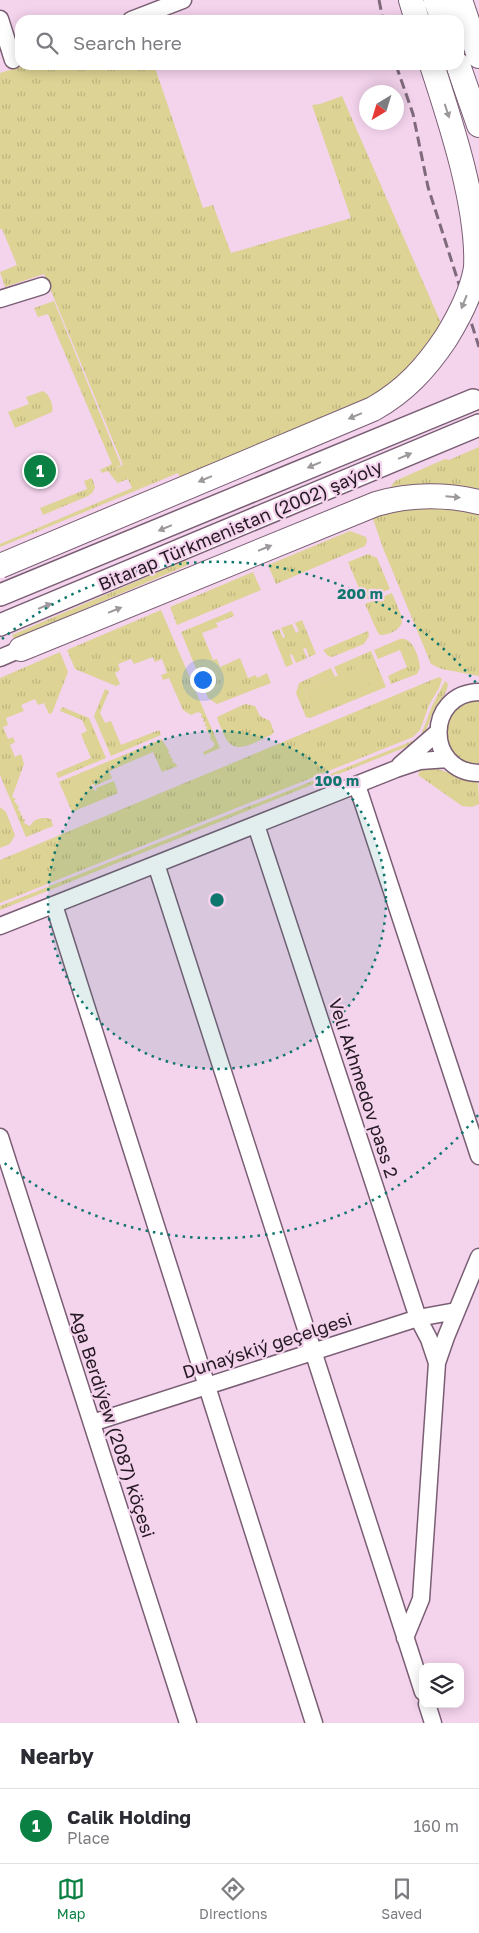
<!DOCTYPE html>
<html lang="en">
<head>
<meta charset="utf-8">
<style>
	:root { --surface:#fff; --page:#f7f7f7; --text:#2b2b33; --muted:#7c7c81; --line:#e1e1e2; --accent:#0b8043 }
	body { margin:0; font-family:"Golos Text",sans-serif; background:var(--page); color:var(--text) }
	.controls { position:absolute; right:15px; bottom:15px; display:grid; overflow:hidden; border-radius:10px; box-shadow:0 2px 12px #0003 }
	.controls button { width:45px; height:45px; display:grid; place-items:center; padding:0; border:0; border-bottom:1px solid var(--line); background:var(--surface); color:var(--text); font:25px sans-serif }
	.compass { position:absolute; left:359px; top:85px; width:45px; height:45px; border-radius:50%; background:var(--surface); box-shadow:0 2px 12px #0003; rotate:218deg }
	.you { position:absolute; left:202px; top:679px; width:18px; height:18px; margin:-12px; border:4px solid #fff; border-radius:50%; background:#1a73e8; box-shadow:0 0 0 8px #1a73e833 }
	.badge { display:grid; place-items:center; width:32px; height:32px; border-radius:50%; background:var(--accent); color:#fff; font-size:16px; font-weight:700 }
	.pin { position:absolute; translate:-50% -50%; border:2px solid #fff; box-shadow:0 1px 5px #0006 }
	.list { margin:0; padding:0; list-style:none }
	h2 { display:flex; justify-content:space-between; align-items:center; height:65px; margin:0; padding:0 20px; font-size:21px }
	h2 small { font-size:16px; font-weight:400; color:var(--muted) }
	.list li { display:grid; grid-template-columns:32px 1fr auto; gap:15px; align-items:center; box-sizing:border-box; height:75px; padding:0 20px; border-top:1px solid var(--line) }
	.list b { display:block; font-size:19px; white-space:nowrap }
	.list p { margin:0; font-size:16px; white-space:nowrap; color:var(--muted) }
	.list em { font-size:16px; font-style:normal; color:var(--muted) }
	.icon { flex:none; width:28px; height:28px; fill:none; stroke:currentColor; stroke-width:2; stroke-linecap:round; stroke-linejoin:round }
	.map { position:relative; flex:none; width:479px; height:1723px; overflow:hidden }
	.search { position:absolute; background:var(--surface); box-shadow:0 2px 12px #0003; left:15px; right:15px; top:15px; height:55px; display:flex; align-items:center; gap:12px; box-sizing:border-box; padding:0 18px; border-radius:15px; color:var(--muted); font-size:19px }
	.sheet { height:140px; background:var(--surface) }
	nav { display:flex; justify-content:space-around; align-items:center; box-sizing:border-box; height:70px; border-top:1px solid var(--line); background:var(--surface); font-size:14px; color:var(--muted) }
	nav a { display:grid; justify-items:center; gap:2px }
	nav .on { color:var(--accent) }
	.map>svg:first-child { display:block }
	.grass { fill:url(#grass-tufts) }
	.park { fill:#ddd394 }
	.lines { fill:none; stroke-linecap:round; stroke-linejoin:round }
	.minor-casing { stroke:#7a5e74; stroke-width:19 }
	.major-casing { stroke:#7a5e74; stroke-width:24 }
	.highway-casing { stroke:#7a5e74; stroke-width:26 }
	.minor { stroke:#fff; stroke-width:16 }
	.major { stroke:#fff; stroke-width:21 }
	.highway { stroke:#fff; stroke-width:24 }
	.rail { stroke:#7e6a7a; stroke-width:3; stroke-dasharray:10 5; stroke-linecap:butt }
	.highway-bridge-casing { stroke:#7a5e74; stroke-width:26; stroke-linecap:butt }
	.highway-bridge { stroke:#fff; stroke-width:24 }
	.oneway { fill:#9d989c }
	.ring { fill:none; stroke:#0f766e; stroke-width:2.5; stroke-dasharray:2.5 5 }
	.labels { text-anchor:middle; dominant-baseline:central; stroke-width:4.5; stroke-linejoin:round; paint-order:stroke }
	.street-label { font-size:18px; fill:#251a23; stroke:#f4d3ed }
	.centre { fill:#0f766e; stroke:#f4d3ed; stroke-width:2.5 }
	.ring-label { font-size:15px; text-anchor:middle; font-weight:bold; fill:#0f766e; stroke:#f4d3ed; stroke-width:4.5; stroke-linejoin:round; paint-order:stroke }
</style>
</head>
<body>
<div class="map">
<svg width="479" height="1723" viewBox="0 0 479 1723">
	<defs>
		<pattern id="grass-tufts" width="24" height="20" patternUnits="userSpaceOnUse" patternTransform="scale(1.25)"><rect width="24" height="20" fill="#ddd394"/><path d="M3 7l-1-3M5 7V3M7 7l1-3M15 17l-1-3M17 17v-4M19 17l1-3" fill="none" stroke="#beb57f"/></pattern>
	</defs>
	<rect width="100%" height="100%" fill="#f4d3ed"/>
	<path class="grass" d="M26,65H154L203,208L213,205L231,253L351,218L312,105L320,104L342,96L444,330L383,393L181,480L178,473L0,547V544L132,488L128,479L118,483L114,479L108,471L102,473L100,470L112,464L48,314L38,317L34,308L54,301L121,465L112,470L123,465L44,274L5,287L0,272L17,265L2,229H0V73Z
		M43,391C49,394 54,405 52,412L15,428L8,412L29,404L26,397Z
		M479,447V676L442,669L431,664L383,548L371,513L395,481L445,459L449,460Z
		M92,478L95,487L93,492L88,496L43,515L40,508L87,489L84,481Z
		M350,531L366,537L367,541L365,546L276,584L268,565Z
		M368,554L377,558L390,589L364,600L348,562Z
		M186,560L188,565L14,639L12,635Z
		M253,572L261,590L177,625L170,607Z
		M392,593L401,615L402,623C398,631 389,635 380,635L377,631L365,604Z
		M161,610L220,748L204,755L203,752L212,748L215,744L210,738L211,736L206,729L207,727L204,725L206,723L203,721L204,719L201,717L202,714L198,712L191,715L183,710L169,678L163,680L161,675L167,673L162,659L155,662L153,657L134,664L131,659L118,664L120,670L115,673L120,684L116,686L75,669L67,650Z
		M232,611L234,616L216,623L218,627L202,633L213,660L217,659L220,667L240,658L248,678L256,675L257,678L267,673L271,683L217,704L208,698L181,632Z
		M302,620L316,654L309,657L306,648L303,649L307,658L296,663L292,654L290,655L293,664L286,667L272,632L279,629L283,638L285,637L281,628L292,624L296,633L299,631L295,623Z
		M368,631L369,636L364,644L332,657L328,656L323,650Z
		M400,639C413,637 419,657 420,668L417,674L391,684L388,676L407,667L400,650L378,659L374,650Z
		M371,651L386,687L310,718L306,717L296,693L299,683L331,668L335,677L304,690L311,707L365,664L338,676L334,667Z
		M60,652L68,672L52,713L49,714L44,703L38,705L35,699L21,705L24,711L6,718L8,725L3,727L8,739L13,737L15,742L10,745L15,757L21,754L24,764L12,797L16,799L14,801L19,807L18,810L21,812L20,814L23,816L22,818L25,820L24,823L30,826C35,818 42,817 51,819L53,826L26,837L0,775V678Z
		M439,677L442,679L439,688L429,705L420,730L413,737L0,903V860Z
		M445,681L448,684C447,694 440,700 435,708C427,724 430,729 416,743L0,910V906L415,740L421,735L432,706Z
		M105,689L109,691L100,713L105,723L111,721L121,745L159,730L161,735L111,756L94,716Z
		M479,699V764C435,763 436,704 479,699Z
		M245,704L255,706L260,716L270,721L274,732L271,735C254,742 234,758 224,735C222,729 218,723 217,717Z
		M62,707L89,718L106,758L58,778L56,773L91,758L81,734L87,731L82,720L60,711Z
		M162,739V740L169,751L168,753L171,755L170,757L173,759L172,761L178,766L162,772L153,752L109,771L112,778L95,786L94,784L92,785L90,782L97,797L94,791L97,790L96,788L114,781L118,793L72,812L59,782Z
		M432,767L478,783L479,804L472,807L462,806L418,775L420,771Z
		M0,807L6,812L15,835L10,844L0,848Z"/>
	<path class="park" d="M365,664L372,682L311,707L304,690Z
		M90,782L97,797L80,804L73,789Z"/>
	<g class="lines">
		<g class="minor-casing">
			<path id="minor" d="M0,19L13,60
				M131,20L183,0
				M0,299L42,286
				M0,658L21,649
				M479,692C425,693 425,772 479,773
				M400,765L438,732
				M357,785L479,1156
				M256,825L418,1318L429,1339L437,1363
				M156,864L423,1692
				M54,905L314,1723
				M0,926L396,769L420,761L448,759
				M0,1137L188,1723
				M92,1423L418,1318L456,1311
				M405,1638L421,1599L437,1363L446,1337L479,1257
				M427,1704L433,1723"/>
		</g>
		<g class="major-casing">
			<path id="major" d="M0,595L473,400
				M0,625L479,425"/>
		</g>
		<g class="highway-casing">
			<path id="highway" d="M411,0L417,20
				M436,0L443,20
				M460,0L479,56
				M458,65L479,125
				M21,649L376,504C411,494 444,494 479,502"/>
		</g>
		<use href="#minor" class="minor"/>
		<use href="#major" class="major"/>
		<use href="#highway" class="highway"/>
		<path class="rail" d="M379,0L383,20
			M396,65L413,114L428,187L479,347"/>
		<g class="highway-bridge-casing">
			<path id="highway-bridge" d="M0,566L373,409C405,391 426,368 446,338C459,317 472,292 476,268C479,208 451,123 432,65"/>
		</g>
		<use href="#highway-bridge" class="highway-bridge"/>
	</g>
	<defs><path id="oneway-solid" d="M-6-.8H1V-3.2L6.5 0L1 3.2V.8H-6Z" transform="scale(1.25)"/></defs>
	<g class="oneway">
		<use href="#oneway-solid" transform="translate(447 111) rotate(72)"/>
		<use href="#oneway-solid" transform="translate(464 302) rotate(112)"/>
		<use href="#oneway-solid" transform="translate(355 416) rotate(157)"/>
		<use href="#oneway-solid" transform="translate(405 456) rotate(-23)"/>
		<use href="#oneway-solid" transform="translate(314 465) rotate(157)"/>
		<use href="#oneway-solid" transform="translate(205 479) rotate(157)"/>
		<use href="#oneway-solid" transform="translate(453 497) rotate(5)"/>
		<use href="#oneway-solid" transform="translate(165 528) rotate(157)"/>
		<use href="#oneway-solid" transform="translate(265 548) rotate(-22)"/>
		<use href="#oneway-solid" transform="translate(45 606) rotate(-22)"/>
		<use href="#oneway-solid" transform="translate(115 610) rotate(-22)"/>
	</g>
	<circle cx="217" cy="900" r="169" fill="#0f766e" fill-opacity=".12"/>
	<g class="ring">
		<circle cx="217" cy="900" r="169"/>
		<path d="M478 1115A338 338 0 0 1 2 1161M2 639A338 338 0 0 1 478 685"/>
	</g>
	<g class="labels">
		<g class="street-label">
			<text transform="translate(240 525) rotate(-23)">Bitarap Türkmenistan (2002) şaýoly</text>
			<text transform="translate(364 1088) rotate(72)">Veli Akhmedov pass 2</text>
			<text transform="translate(267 1345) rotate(-18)">Dunaýskiý geçelgesi</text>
			<text transform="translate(113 1424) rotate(72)">Aga Berdiýew (2087) köçesi</text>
		</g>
	</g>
	<circle cx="217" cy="900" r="8" class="centre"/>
	<g class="ring-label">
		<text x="360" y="599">200 m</text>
		<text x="337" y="786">100 m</text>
	</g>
</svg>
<div class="controls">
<button><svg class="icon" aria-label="layers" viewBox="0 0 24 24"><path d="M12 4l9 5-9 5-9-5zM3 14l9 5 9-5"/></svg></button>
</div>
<svg class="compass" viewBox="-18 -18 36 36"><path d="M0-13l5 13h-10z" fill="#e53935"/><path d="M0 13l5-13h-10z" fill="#7c7c81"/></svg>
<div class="you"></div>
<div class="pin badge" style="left:40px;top:471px">1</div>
<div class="search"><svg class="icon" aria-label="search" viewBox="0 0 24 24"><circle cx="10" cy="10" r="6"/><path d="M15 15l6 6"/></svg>Search here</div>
</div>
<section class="sheet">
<h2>Nearby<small></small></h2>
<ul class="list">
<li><span class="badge">1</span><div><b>Calik Holding</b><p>Place</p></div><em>160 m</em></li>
</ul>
</section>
<nav>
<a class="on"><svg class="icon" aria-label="map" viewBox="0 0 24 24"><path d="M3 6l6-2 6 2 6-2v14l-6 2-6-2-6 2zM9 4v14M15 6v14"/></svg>Map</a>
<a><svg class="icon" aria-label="directions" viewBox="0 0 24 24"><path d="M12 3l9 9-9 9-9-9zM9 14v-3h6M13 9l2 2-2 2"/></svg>Directions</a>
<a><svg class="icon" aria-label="saved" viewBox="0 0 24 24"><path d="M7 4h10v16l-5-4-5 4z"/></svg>Saved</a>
</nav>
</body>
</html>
